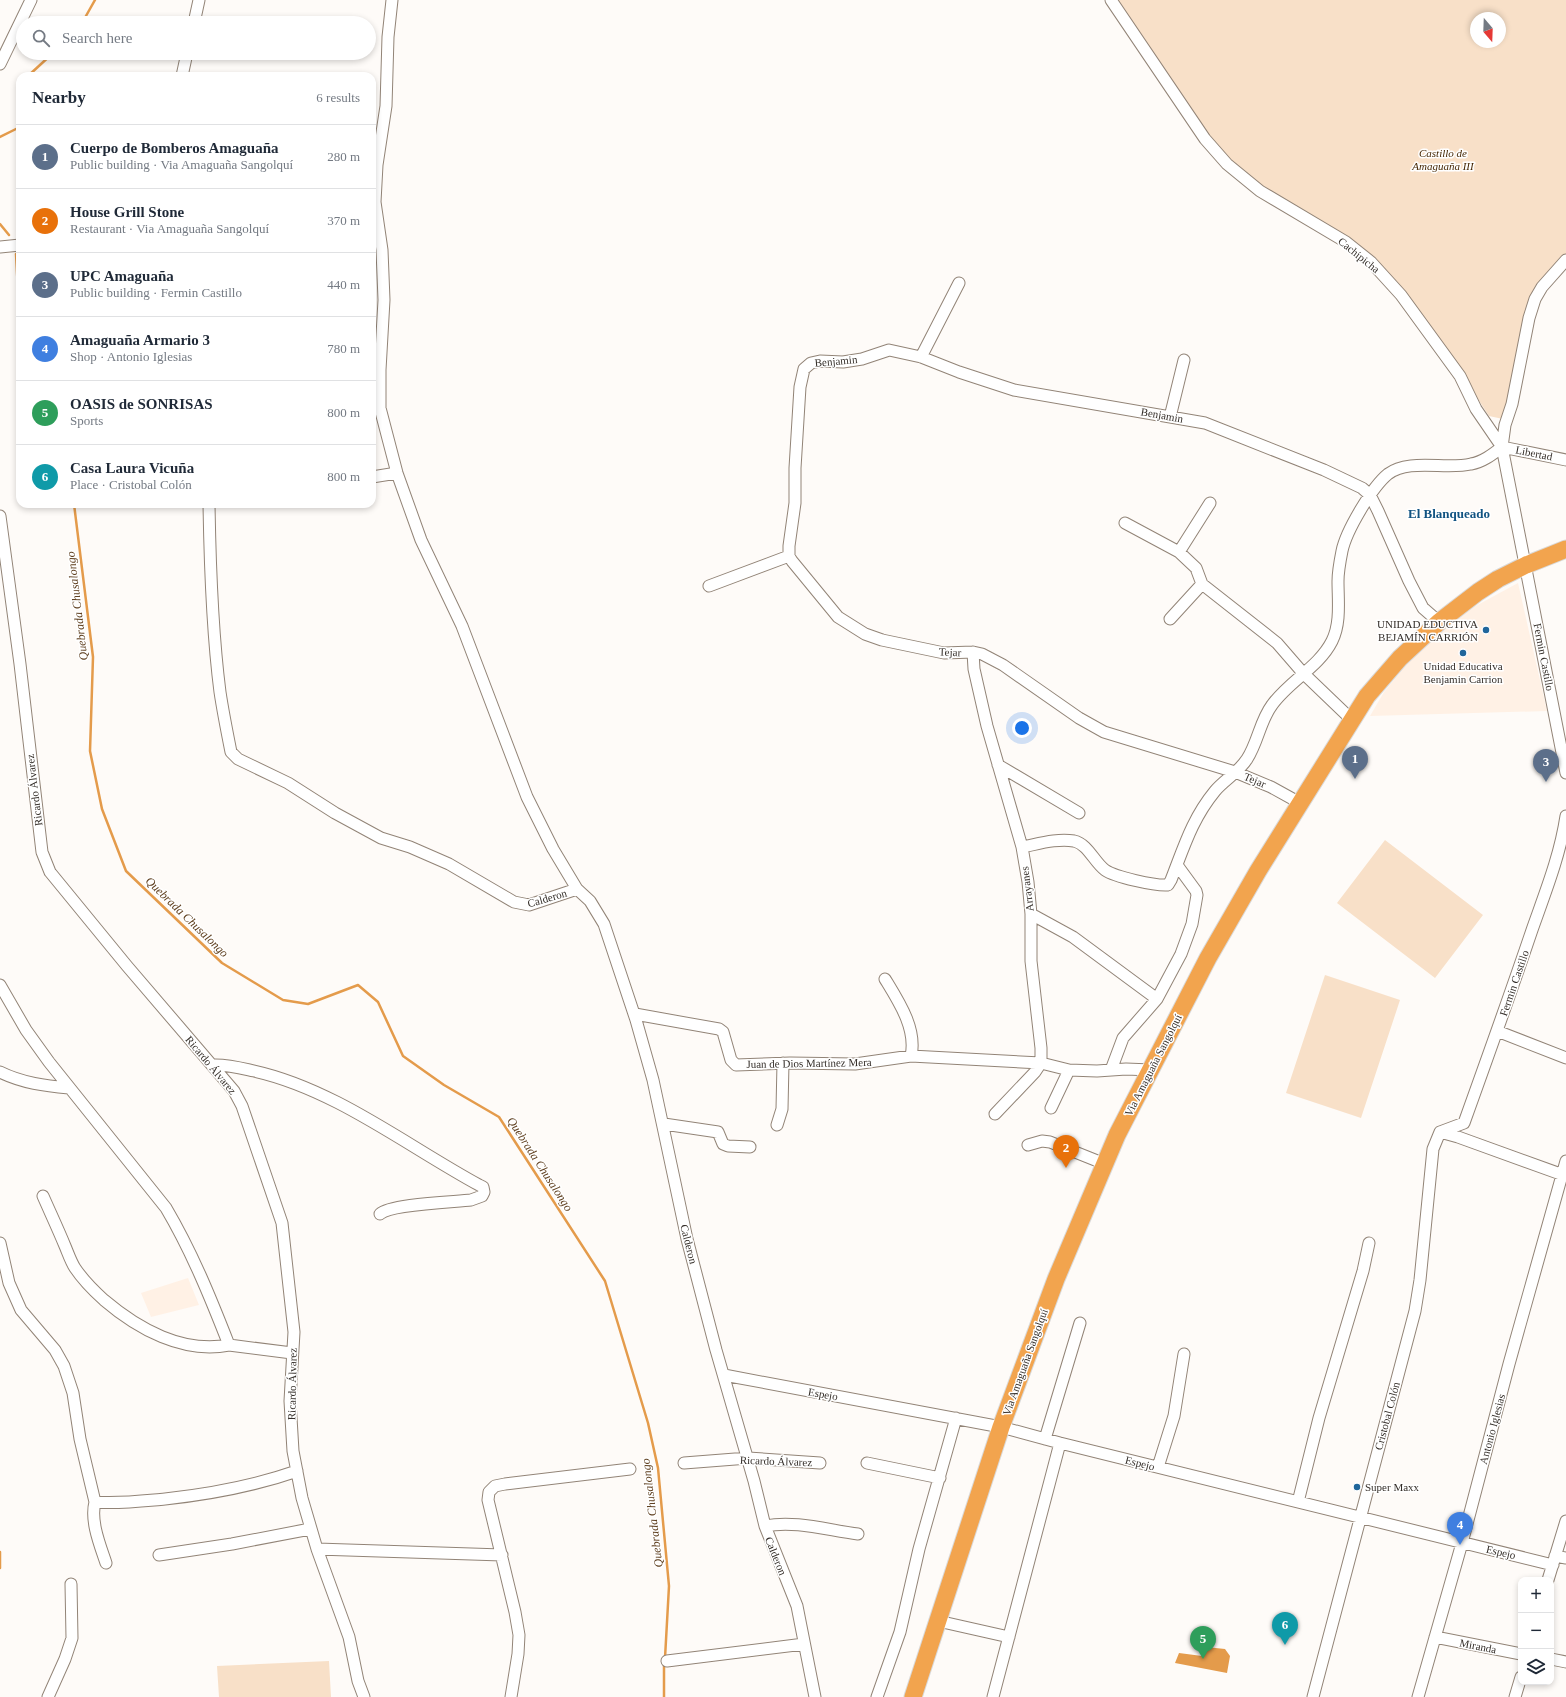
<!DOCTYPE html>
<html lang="en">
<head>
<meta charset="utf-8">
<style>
	:root { --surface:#fff; --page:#f2f2f3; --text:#1f2937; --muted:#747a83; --line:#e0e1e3; --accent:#20669b }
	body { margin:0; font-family:Georgia,serif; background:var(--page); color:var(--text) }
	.controls { position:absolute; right:12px; bottom:12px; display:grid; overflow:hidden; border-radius:8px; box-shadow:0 2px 6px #0003 }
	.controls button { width:36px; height:36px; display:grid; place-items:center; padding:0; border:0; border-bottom:1px solid var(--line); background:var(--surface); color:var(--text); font:20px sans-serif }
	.compass { position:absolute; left:1470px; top:12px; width:36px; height:36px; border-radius:50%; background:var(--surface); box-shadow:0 2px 6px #0003; rotate:161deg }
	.you { position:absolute; left:1022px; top:728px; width:14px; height:14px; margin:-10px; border:3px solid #fff; border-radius:50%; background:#1a73e8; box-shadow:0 0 0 6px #1a73e833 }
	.badge { display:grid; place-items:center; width:26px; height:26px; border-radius:50%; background:var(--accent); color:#fff; font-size:13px; font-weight:700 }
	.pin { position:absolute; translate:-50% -33px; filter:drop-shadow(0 1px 2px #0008) }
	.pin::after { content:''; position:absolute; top:21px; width:14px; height:12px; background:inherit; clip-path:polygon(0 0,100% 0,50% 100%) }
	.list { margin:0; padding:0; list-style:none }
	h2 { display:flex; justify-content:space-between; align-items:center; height:52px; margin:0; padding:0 16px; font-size:17px }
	h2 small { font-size:13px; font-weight:400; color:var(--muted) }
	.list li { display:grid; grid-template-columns:26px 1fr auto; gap:12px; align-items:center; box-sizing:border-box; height:64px; padding:0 16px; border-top:1px solid var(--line) }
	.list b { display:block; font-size:15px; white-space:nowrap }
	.list p { margin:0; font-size:13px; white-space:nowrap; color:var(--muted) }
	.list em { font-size:13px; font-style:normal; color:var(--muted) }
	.icon { flex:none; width:22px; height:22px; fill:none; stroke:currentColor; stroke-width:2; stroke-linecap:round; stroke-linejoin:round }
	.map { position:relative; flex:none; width:1566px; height:1697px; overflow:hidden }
	.search { position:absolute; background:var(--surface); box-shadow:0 2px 6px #0003; left:16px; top:16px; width:360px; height:44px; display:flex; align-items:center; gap:10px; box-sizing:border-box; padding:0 14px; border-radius:22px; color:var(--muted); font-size:15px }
	.panel { position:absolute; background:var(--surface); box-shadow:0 2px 6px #0003; left:16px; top:72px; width:360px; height:436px; border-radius:12px }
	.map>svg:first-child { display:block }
	.built { fill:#fff1e5 }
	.green { fill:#f8e0c8; fill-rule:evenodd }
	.water { fill:#e49b4b }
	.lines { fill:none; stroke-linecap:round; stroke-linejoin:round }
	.stream { stroke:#e49b4b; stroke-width:2.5 }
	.minor-casing { stroke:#928477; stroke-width:13 }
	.highway-casing { stroke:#dad9d8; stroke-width:19 }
	.minor { stroke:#fff; stroke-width:11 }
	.highway { stroke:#f2a44e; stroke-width:17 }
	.poi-dot { fill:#20669b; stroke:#fff; stroke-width:1.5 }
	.labels { text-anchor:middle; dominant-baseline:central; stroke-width:3; stroke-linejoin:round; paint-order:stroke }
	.park-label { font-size:11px; font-style:italic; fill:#462805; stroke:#fff }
	.street-label { font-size:11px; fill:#342e29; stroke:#fff }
	.poi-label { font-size:11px; fill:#342e29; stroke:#fff; text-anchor:end }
	.water-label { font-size:12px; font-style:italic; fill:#604121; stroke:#fff }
	.quarter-label { font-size:13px; font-weight:bold; fill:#115382; stroke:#fff }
</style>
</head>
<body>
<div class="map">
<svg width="1566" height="1697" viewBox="0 0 1566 1697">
	<rect width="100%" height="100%" fill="#fefbf8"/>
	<path class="built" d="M1518,583L1547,711L1370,716L1384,692L1416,653L1472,608Z
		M188,1278L199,1305L151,1317L141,1293Z"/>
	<path class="green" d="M1118,0H1566V254L1540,283L1510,398L1503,419L1489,416L1459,370L1372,259L1262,189L1229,162L1207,137ZM1476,18H1500V42H1476Z
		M1385,840L1483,915L1435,978L1337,903Z
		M1325,975L1400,1000L1361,1118L1286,1093Z
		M329,1661L331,1697H219L217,1666Z"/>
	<path class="water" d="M1206,1647L1225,1649L1230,1656L1227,1673L1175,1663L1179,1653L1202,1656Z"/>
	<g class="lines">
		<path class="stream" d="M82,23L95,0
			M28,76L53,53
			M20,83V91
			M0,137L18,128L20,124
			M0,224L9,235
			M16,254L20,327
			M74,504L93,657L90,751L102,809L126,871L222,963L283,1000L308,1004L358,985L378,1002L403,1056L444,1085L499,1117L605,1281L648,1423L658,1468L669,1586L665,1658
			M0,1552V1568
			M664,1697V1663"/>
		<g class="minor-casing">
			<path id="minor" d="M392,0L388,37L386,106L377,165L375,202L382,250L384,300L380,370V408L397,473L421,540L462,626L527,797L553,849L577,889
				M1111,0L1205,139L1227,164L1260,191L1346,242L1371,262L1401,295L1460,376L1476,409L1502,447L1566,773
				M194,23L199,0
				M0,64L31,0
				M182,76L187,53
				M0,247L20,245
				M921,357L959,283
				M1170,417L1184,360
				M1502,447L1566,460
				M372,477L397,473
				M209,504C210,567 212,630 220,692C223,712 227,732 231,752L238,759L288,783L335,813L381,838L410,847L449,864L514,902L529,905L577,889L590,901L604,924L636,1020L653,1080L687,1239L716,1350L754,1481L765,1526L797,1606L815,1697
				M0,516L20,664L42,852L50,872L127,966L234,1091L242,1106L282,1223L294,1332L290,1401L293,1451L302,1498L317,1549L349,1637L358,1681L364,1697
				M1125,523L1179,552L1196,568L1202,584L1277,643L1303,673L1352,720
				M1179,552L1210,503
				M709,586L789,556
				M1170,619L1202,584
				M973,652L974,669L987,726L1022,847L1028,882L1031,914V961L1041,1048V1063L1035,1072L995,1114
				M998,765L1079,813
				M1300,803L1271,787L1235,772L1104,732L1079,718L1003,665L982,654L973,652L944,653L882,640L865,634L838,617L792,561L789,556V546L795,503V468L800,387L804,369L811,363L820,361L843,362L862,359L889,350L921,357L959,372L1014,390L1205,423L1324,470L1362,488L1370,495L1378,511L1409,581L1423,608L1439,622
				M1022,847C1038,844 1057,838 1074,841C1088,844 1094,862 1105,870C1115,877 1155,886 1168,885L1171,880C1184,847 1192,819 1215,791C1224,780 1239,772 1247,759C1258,742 1260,721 1272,705C1289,681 1319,667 1332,641C1341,623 1338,601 1338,581C1338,572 1340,561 1342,551C1346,531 1372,487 1388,474C1409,458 1446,470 1471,464C1483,462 1493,454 1502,447L1505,425L1512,404L1529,318L1535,299L1542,287L1566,260
				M1031,914L1073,937L1157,999
				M885,979C899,1002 917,1029 911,1056
				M0,985L26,1030L49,1062L166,1208C192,1252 211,1299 229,1345
				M635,1014L719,1029L723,1032L731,1060L736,1065L790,1063L855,1064L911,1056L1041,1063L1069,1070L1097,1071L1126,1069L1151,1070
				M1497,1031L1566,1058
				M212,1065C227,1064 241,1068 254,1071C335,1089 407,1146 479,1185L483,1187L484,1192L482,1196L471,1200C454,1202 390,1204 380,1214
				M1111,1070L1123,1038L1157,999L1181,954L1192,924L1197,895L1196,891L1177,865
				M0,1072C22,1083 46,1086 69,1088
				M1051,1108L1069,1070
				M664,1124L718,1132L723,1144L728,1146L750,1147
				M777,1125L782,1109L783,1063
				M1440,1132L1464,1123C1487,1059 1510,995 1532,930C1545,893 1560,856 1566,816
				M1440,1132L1458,1137L1566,1176
				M1028,1145L1042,1141L1050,1142L1105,1164
				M43,1196C50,1212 58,1229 65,1246C68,1253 71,1262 75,1268C83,1280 94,1291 104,1300C138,1329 183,1354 229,1345L292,1353
				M0,1243L9,1283L21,1310L55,1350L64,1366L73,1393L80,1439L95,1502C118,1504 142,1501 165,1499C211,1494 254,1486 297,1471
				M724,1375L1001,1427L1060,1443L1553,1565
				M1045,1439L1080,1323
				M684,1463L748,1458L820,1463
				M867,1463L940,1478
				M1158,1467L1174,1416L1184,1354
				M95,1502C90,1521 100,1545 106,1563
				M1298,1502L1319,1418L1363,1271L1369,1243
				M765,1526C795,1520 827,1530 858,1534
				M317,1549L502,1555
				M159,1555L232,1544L310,1529
				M1555,1556L1566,1558
				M1548,1580L1566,1521
				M938,1621L1009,1637
				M1435,1637L1521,1654
				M1551,1659L1566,1662
				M667,1661L804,1644
				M48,1697L65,1659L72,1638L71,1584
				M511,1697L518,1654L519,1635L515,1612L488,1500L489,1492L495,1486L505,1484L630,1469
				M877,1697L900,1632L919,1549L956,1418
				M993,1697L1060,1443
				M1313,1697L1415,1311L1420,1280L1433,1149L1440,1132
				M1418,1697L1462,1543L1509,1364L1566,1161
				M1515,1697L1521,1677"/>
		</g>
		<g class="highway-casing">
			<path id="highway" d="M913,1697L1001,1427L1056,1279L1117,1135L1208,958L1258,871L1367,696L1400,658L1439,622L1478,592L1498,579L1526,565L1566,549"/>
		</g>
		<use href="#minor" class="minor"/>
		<use href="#highway" class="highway"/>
	</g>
	<g class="poi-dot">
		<circle cx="1486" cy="630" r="4"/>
		<circle cx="1463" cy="653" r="4"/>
		<circle cx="1357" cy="1487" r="4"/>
	</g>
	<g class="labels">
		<g class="park-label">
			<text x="1443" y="153">Castillo de<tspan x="1443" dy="13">Amaguaña III</tspan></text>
		</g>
		<g class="street-label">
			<text transform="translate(1359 255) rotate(39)">Cachipicha</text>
			<text transform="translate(836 361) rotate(-5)">Benjamin</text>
			<text transform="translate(1162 415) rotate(10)">Benjamin</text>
			<text transform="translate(1534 453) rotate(11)">Libertad</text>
			<text transform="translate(950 652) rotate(2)">Tejar</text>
			<text transform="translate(1544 657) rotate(79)">Fermin Castillo</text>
			<text transform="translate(1255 780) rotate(23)">Tejar</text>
			<text transform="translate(34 790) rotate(-97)">Ricardo Álvarez</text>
			<text transform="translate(1027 889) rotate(-97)">Arrayanes</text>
			<text transform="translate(547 898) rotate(-16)">Calderon</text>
			<text transform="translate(1514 983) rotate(-71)">Fermin Castillo</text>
			<text transform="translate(809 1063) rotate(-1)">Juan de Dios Martínez Mera</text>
			<text transform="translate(211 1065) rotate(50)">Ricardo Álvarez</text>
			<text transform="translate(1153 1065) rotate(-63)">Via Amaguaña Sangolquí</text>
			<text transform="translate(689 1244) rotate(76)">Calderon</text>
			<text transform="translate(1025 1362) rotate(-70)">Via Amaguaña Sangolquí</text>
			<text transform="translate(292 1384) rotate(-89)">Ricardo Álvarez</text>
			<text transform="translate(823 1394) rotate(10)">Espejo</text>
			<text transform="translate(1387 1416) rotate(-75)">Cristobal Colón</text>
			<text transform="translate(1492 1429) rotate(-75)">Antonio Iglesias</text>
			<text transform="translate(776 1461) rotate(2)">Ricardo Álvarez</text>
			<text transform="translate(1140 1463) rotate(14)">Espejo</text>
			<text transform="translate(1501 1552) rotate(13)">Espejo</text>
			<text transform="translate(776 1556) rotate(68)">Calderon</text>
			<text transform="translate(1478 1646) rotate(11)">Miranda</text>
		</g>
		<g class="poi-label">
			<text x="1478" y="624">UNIDAD EDUCTIVA<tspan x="1478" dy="13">BEJAMÍN CARRIÓN</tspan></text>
			<text x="1463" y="666" text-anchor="middle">Unidad Educativa<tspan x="1463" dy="13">Benjamin Carrion</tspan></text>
			<text x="1365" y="1487" text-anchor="start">Super Maxx</text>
		</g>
		<g class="water-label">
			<text transform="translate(77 606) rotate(-97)">Quebrada Chusalongo</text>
			<text transform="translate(187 917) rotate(44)">Quebrada Chusalongo</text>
			<text transform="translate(540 1164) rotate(57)">Quebrada Chusalongo</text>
			<text transform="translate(652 1513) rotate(-97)">Quebrada Chusalongo</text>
		</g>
		<g class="quarter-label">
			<text x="1449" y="513">El Blanqueado</text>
		</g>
	</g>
</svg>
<div class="controls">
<button>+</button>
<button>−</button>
<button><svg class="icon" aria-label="layers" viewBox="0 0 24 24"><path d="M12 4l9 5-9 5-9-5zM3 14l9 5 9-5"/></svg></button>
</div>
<svg class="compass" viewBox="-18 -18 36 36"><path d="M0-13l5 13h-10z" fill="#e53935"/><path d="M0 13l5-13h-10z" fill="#747a83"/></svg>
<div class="you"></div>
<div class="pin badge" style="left:1355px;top:779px;background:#5c6f8a">1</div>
<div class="pin badge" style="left:1066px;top:1168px;background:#e8710a">2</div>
<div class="pin badge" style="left:1546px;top:782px;background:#5c6f8a">3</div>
<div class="pin badge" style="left:1460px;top:1545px;background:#3f7fe0">4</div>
<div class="pin badge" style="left:1203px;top:1659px;background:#2e9e5b">5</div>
<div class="pin badge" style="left:1285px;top:1645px;background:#0f9aa8">6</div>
<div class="search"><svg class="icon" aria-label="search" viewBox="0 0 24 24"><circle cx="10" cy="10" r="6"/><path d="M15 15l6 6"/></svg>Search here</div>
<section class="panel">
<h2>Nearby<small>6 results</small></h2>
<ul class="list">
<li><span class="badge" style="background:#5c6f8a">1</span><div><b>Cuerpo de Bomberos Amaguaña</b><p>Public building · Via Amaguaña Sangolquí</p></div><em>280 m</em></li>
<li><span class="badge" style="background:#e8710a">2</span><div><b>House Grill Stone</b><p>Restaurant · Via Amaguaña Sangolquí</p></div><em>370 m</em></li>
<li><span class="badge" style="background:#5c6f8a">3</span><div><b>UPC Amaguaña</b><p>Public building · Fermin Castillo</p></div><em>440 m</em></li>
<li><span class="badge" style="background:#3f7fe0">4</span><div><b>Amaguaña Armario 3</b><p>Shop · Antonio Iglesias</p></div><em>780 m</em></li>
<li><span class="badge" style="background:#2e9e5b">5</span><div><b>OASIS de SONRISAS</b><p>Sports</p></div><em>800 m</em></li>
<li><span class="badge" style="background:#0f9aa8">6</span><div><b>Casa Laura Vicuña</b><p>Place · Cristobal Colón</p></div><em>800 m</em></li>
</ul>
</section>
</div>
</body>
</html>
